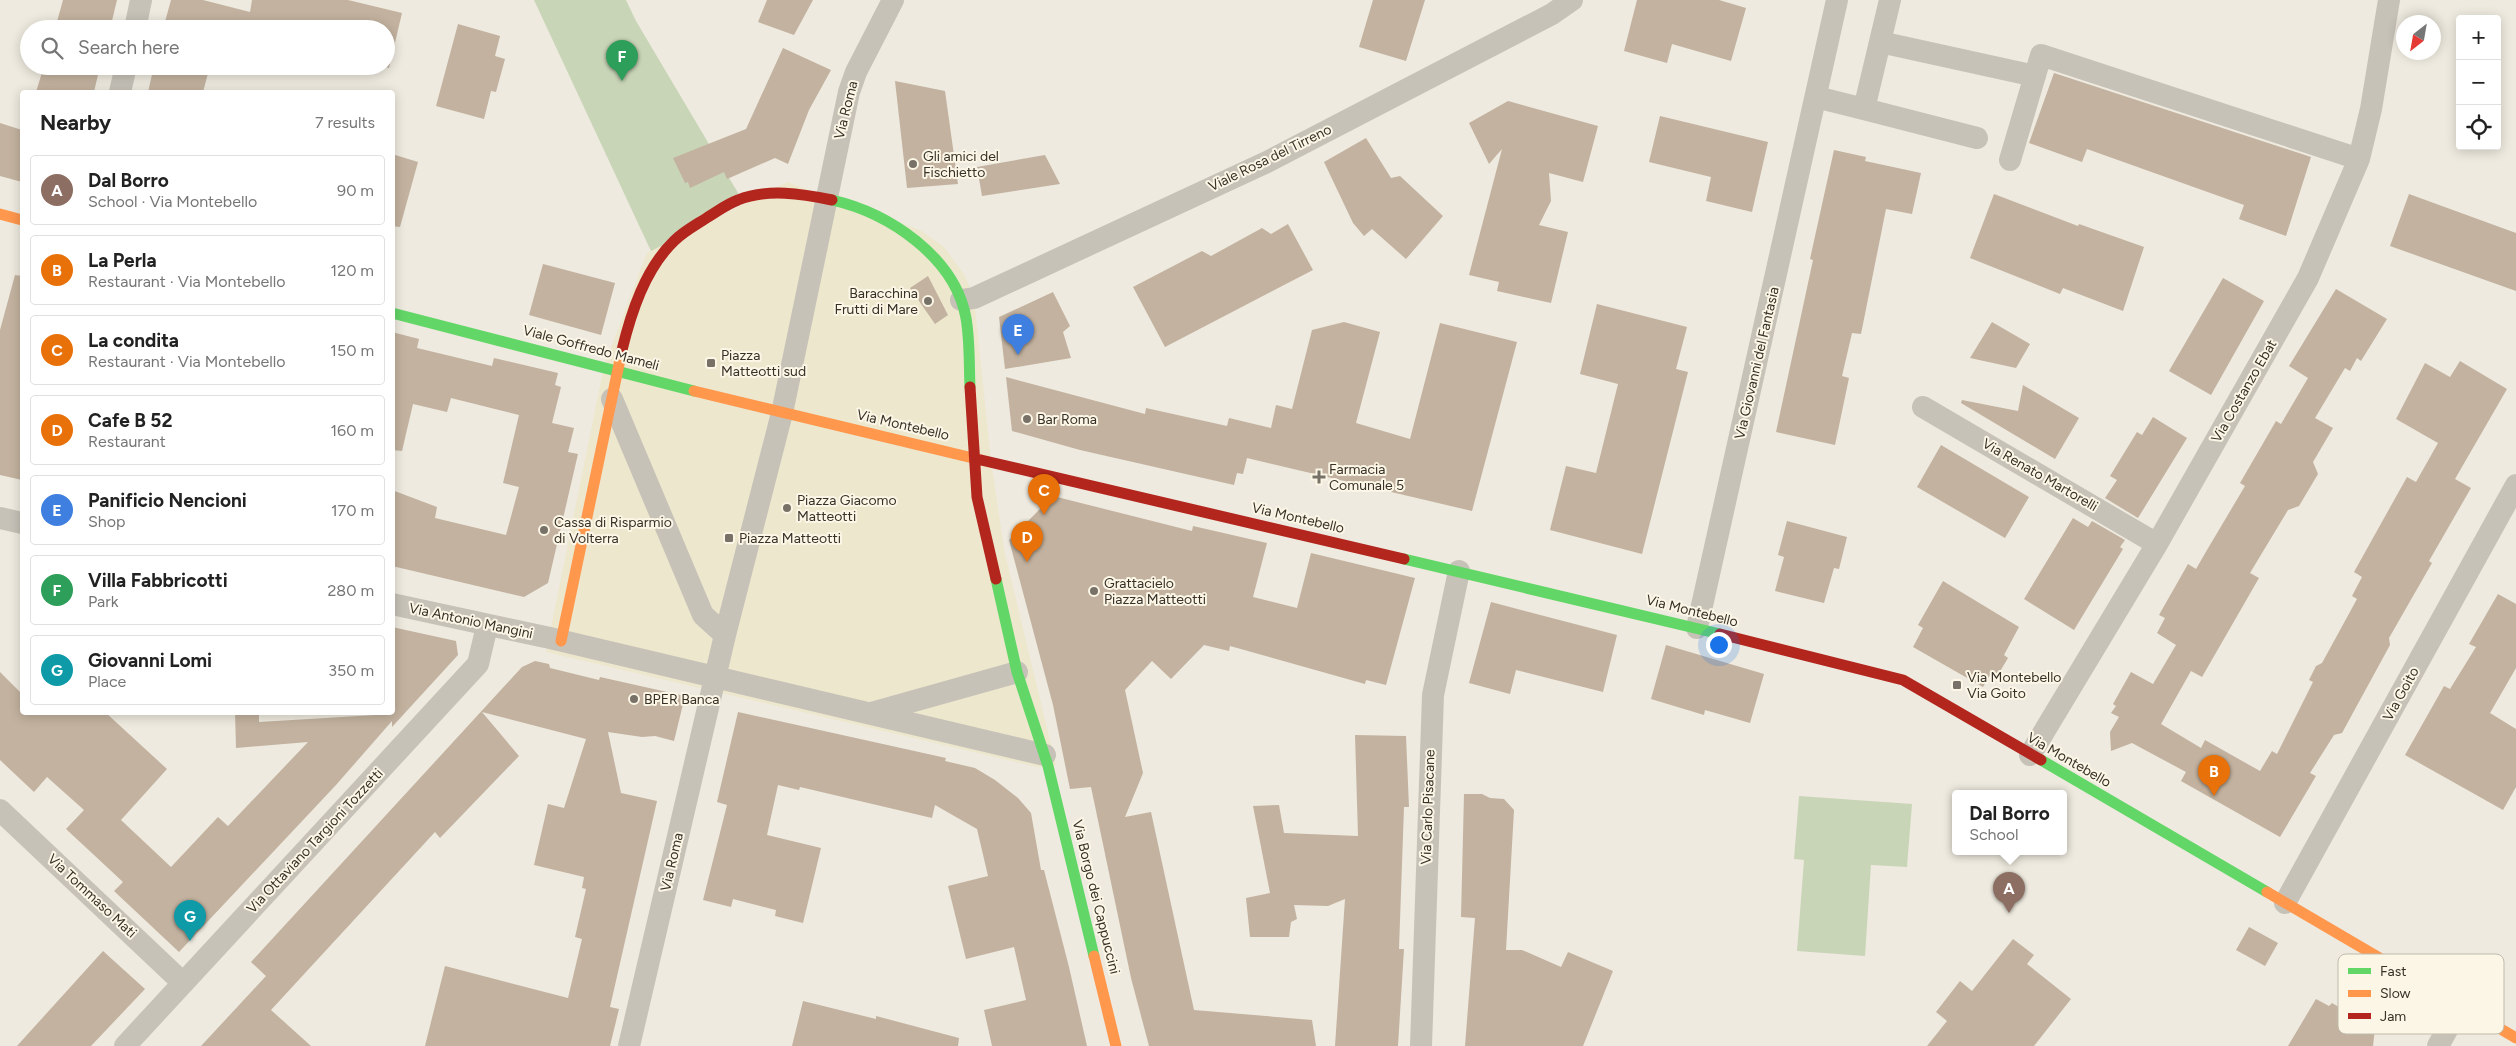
<!DOCTYPE html>
<html lang="en">
<head>
<meta charset="utf-8">
<style>
	:root { --surface:#fff; --page:#f6f6f6; --text:#222; --muted:#767676; --line:#e0e0e0; --accent:#db2777 }
	body { margin:0; font-family:Figtree,sans-serif; background:var(--page); color:var(--text) }
	.controls { position:absolute; right:15px; top:15px; display:grid; overflow:hidden; border-radius:5px; box-shadow:0 2px 12px #0003 }
	.controls button { width:45px; height:45px; display:grid; place-items:center; padding:0; border:0; border-bottom:1px solid var(--line); background:var(--surface); color:var(--text); font:25px sans-serif }
	.compass { position:absolute; left:2396px; top:15px; width:45px; height:45px; border-radius:50%; background:var(--surface); box-shadow:0 2px 12px #0003; rotate:211deg }
	.you { position:absolute; left:1718px; top:644px; width:18px; height:18px; margin:-12px; border:4px solid #fff; border-radius:50%; background:#1a73e8; box-shadow:0 0 0 8px #1a73e833 }
	.badge { display:grid; place-items:center; width:32px; height:32px; border-radius:50%; background:var(--accent); color:#fff; font-size:16px; font-weight:700 }
	.pin { position:absolute; translate:-50% -41px; filter:drop-shadow(0 1px 2px #0008) }
	.pin::after { content:''; position:absolute; top:26px; width:18px; height:15px; background:inherit; clip-path:polygon(0 0,100% 0,50% 100%) }
	.popup { position:absolute; left:1952px; top:790px; width:115px; height:65px; box-sizing:border-box; display:grid; place-content:center; border-radius:5px; background:var(--surface); filter:drop-shadow(0 1px 4px #0005); font-size:16px; white-space:nowrap; color:var(--muted) }
	.popup b { font-size:19px; color:var(--text) }
	.popup::after { content:''; position:absolute; left:50%; top:100%; margin-left:-10px; border:10px solid transparent; border-top-color:var(--surface) }
	.list { margin:0; padding:0; list-style:none }
	h2 { display:flex; justify-content:space-between; align-items:center; height:65px; margin:0; padding:0 20px; font-size:21px }
	h2 small { font-size:16px; font-weight:400; color:var(--muted) }
	.list li { display:grid; grid-template-columns:32px 1fr auto; gap:15px; align-items:center; box-sizing:border-box; height:70px; margin:0 10px 10px; padding:0 10px; border:1px solid var(--line); border-radius:5px }
	.list b { display:block; font-size:19px; white-space:nowrap }
	.list p { margin:0; font-size:16px; white-space:nowrap; color:var(--muted) }
	.list em { font-size:16px; font-style:normal; color:var(--muted) }
	.icon { flex:none; width:28px; height:28px; fill:none; stroke:currentColor; stroke-width:2; stroke-linecap:round; stroke-linejoin:round }
	.map { position:relative; flex:none; width:2516px; height:1046px; overflow:hidden }
	.search { position:absolute; background:var(--surface); box-shadow:0 2px 12px #0003; left:20px; top:20px; width:375px; height:55px; display:flex; align-items:center; gap:12px; box-sizing:border-box; padding:0 18px; border-radius:28px; color:var(--muted); font-size:19px }
	.panel { position:absolute; background:var(--surface); box-shadow:0 2px 12px #0003; left:20px; top:90px; width:375px; height:625px; border-radius:5px }
	.map>svg:first-child { display:block }
	.green { fill:#c9d5b7 }
	.plaza { fill:#ede7cd }
	.building { fill:#c3b29f }
	.lines { fill:none; stroke-linecap:round; stroke-linejoin:round }
	.street { stroke:#c7c2b8; stroke-width:22 }
	.fast { stroke:#63d668; stroke-width:11 }
	.slow { stroke:#ff974d; stroke-width:11 }
	.jam { stroke:#b3261e; stroke-width:11 }
	.poi-dot { fill:#777167; stroke:#fbf6e6; stroke-width:2 }
	.labels { text-anchor:middle; dominant-baseline:central; stroke-width:4; stroke-linejoin:round; paint-order:stroke }
	.street-label { font-size:14px; fill:#373026; stroke:#fbf6e6 }
	.poi-label { font-size:14px; fill:#373026; stroke:#fbf6e6; text-anchor:start }
	.key { fill:#fbf6e6; stroke:#c0bbac; stroke-width:1 }
	.key-label { font-size:14px; fill:#373026 }
</style>
</head>
<body>
<div class="map">
<svg width="2516" height="1046" viewBox="0 0 2516 1046">
	<rect width="100%" height="100%" fill="#eeeadf"/>
	<path class="green" d="M534,0H626L636,21L741,198L657,264Z
		M1799,796L1912,804L1907,867L1871,865L1865,956L1797,951L1804,860L1794,859Z"/>
	<path class="plaza" d="M787,182L920,230L944,247L965,276L974,298L991,461L1005,554L1056,765L1037,767L546,652L604,366L647,253Z"/>
	<path class="building" d="M63,0H117L110,29H55Z
		M171,0H203L250,12L252,0H348L402,13L389,68L381,66H386V29H163Z
		M767,0H813L794,35L758,22Z
		M1373,0H1425L1406,61L1359,47Z
		M1637,0H1719L1746,8L1731,61L1672,44L1667,63L1624,51Z
		M458,24L500,36L495,56L505,59L496,92L491,91L484,119L436,106Z
		M783,48L831,70L809,110L788,164L775,158L727,179L724,172L690,188L688,182L685,183L673,158L746,129Z
		M44,66H100L94,92H36Z
		M154,66H210L203,92H148Z
		M2054,73L2311,157L2286,236L2239,219L2244,205L2087,149L2082,162L2029,143Z
		M895,81L945,91L958,184L907,188Z
		M1508,101L1598,126L1583,182L1549,173L1551,201L1539,225L1568,232L1551,303L1497,291L1499,282L1469,275L1502,149L1489,164L1469,123Z
		M1660,116L1768,142L1752,212L1706,201L1711,177L1649,162Z
		M0,123L22,130V182L0,176Z
		M1366,138L1391,178L1400,176L1443,216L1406,259L1372,229L1364,236L1353,223L1324,162Z
		M1834,150L1866,157L1865,161L1921,173L1912,214L1886,209L1861,334L1852,333L1842,376L1849,378L1835,445L1776,432L1813,260L1810,259Z
		M392,154L418,162L400,227L392,226Z
		M1045,155L1060,184L982,196L977,167Z
		M1994,194L2078,226L2079,224L2144,247L2123,311L2063,288L2060,294L1970,258Z
		M2409,194L2516,233V291L2390,246Z
		M1288,224L1313,270L1165,347L1133,287L1202,251L1211,256L1262,228L1271,234Z
		M543,264L615,283L601,335L529,315Z
		M15,275L22,276V480L0,475V330Z
		M928,276L948,315L935,324L910,288Z
		M2223,278L2264,301L2211,395L2169,371Z
		M2336,289L2387,319L2361,361L2357,358L2350,371L2345,368L2315,418L2333,428L2313,462L2318,474L2299,506L2288,510L2250,573L2259,578L2202,677L2191,671L2161,724L2201,748L2205,740L2260,771L2272,751L2277,754L2313,682L2309,680L2316,666L2322,663L2357,599L2352,596L2362,577L2354,572L2407,477L2416,482L2438,443L2396,419L2425,363L2450,377L2460,361L2507,389L2455,479L2471,488L2429,561L2432,563L2389,638L2390,645L2342,733L2334,735L2310,773L2316,776L2280,837L2181,781L2186,772L2132,743L2111,751L2110,732L2119,717L2111,713L2116,706L2113,704L2131,672L2153,684L2176,645L2157,633L2165,618L2159,615L2188,564L2196,569L2207,550L2245,486L2240,483L2276,421L2281,424L2308,378L2289,366Z
		M1053,292L1070,326L1063,332L1071,358L1005,369L999,317Z
		M1597,304L1687,327L1676,369L1688,372L1642,554L1550,530L1566,466L1596,473L1618,384L1580,374Z
		M1344,322L1380,332L1356,423L1410,439L1440,323L1517,342L1472,511L1247,458L1243,474L1237,473L1234,485L1080,450L1012,431L1006,377L1145,414L1146,408L1227,426L1229,418L1271,428L1276,405L1292,409L1312,330Z
		M1992,322L2030,344L2016,368L1970,358Z
		M392,332L419,339L417,348L492,366L494,358L558,373L555,385L561,387L552,423L574,428L568,452L578,454L548,583L524,597L392,566V490L437,507L435,518L506,535L519,487L503,483L519,415L451,398L447,412L413,404L402,451L392,450Z
		M2023,385L2079,418L2055,459L1961,403L1962,400L2018,411Z
		M2153,417L2187,438L2138,518L2105,498L2117,480L2110,476L2137,432L2142,435Z
		M1941,445L2029,497L2005,538L1917,487Z
		M1053,496L1192,531L1193,526L1267,543L1253,597L1297,608L1311,553L1415,578L1386,685L1366,680L1365,684L1230,646L1229,651L1204,645L1171,679L1152,661L1125,690L1143,773L1125,817L1151,812L1194,1010L1312,1020L1316,1046H1149L1131,978L1091,787L1070,789L1053,705L1009,540Z
		M2073,518L2088,527L2092,521L2125,540L2120,547L2123,549L2074,630L2024,599Z
		M1787,521L1847,537L1839,569L1834,568L1824,603L1775,591L1784,557L1778,555Z
		M1943,581L2019,627L2004,655L2008,658L1996,678L1990,675L1983,687L1913,647L1923,628L1918,625Z
		M2498,594L2516,604V668L2490,713L2516,729V787L2503,810L2405,755L2444,686L2450,689L2476,647L2469,644Z
		M1491,602L1617,635L1603,692L1516,670L1510,694L1469,683Z
		M392,627L456,641L458,655L392,727V721L336,785L179,952L114,891L123,882L66,829L84,810L47,777L34,792L0,760V672L22,694V712H105L167,769L121,820L171,867L218,817L228,826L308,742L236,748L235,712H259V722L392,714Z
		M1666,645L1764,674L1750,723L1705,710L1704,715L1651,699Z
		M535,661L549,664L550,668L599,680L600,677L685,696L674,741L655,736L642,737L608,732L621,793L657,801L610,1007L619,1009L610,1046H425L445,966L568,998L582,939L575,937L586,889L582,888L584,877L534,865L548,804L564,808L586,739L482,712L519,756L440,838L435,832L271,1010L311,1046H201L266,976L251,962L522,667Z
		M738,712L946,758L945,761L975,768L995,780L1018,798L1031,813L1041,870H1044L1069,967L1087,1046H992L984,1010L1026,1000L1014,947L966,959L948,886L988,876L977,829L935,805L932,818L800,787L799,790L778,785L767,835L821,848L803,923L775,916L776,910L733,899L731,907L703,900L727,805L717,802Z
		M1355,735L1406,736L1409,807H1404L1399,949H1404L1398,1046H1335L1345,899L1328,906L1294,905L1297,919L1291,922L1289,937H1250L1246,898L1270,893L1253,806L1279,805L1284,833L1358,836Z
		M1464,794H1482L1490,798L1504,799L1514,810L1506,950H1522L1561,967L1568,952L1613,971L1583,1046H1465L1475,918L1461,917Z
		M2249,927L2278,943L2265,966L2236,950Z
		M2013,939L2034,955L2027,964L2071,999L2034,1046H1927L1947,1021L1936,1012L1960,981L1972,991Z
		M103,951L145,989L91,1046H17Z
		M2316,999L2329,1006L2332,1003L2375,1028L2373,1046H2288Z
		M803,1001L876,1019V1016L959,1038L958,1046H792Z"/>
	<g class="lines">
		<path class="street" d="M135,29L141,0
			M1880,42L2035,76
			M120,92L126,66
			M1816,97L1864,109L1890,0
			M1864,109L1977,138
			M2010,160L2041,55L2359,159
			M961,300L974,298L1267,162L1552,14L1572,0
			M612,399L703,615L725,635
			M1923,407L2157,544
			M0,518L22,523
			M392,604L550,638L1045,755
			M1697,628L1837,0
			M871,713L1017,672
			M2030,755L2157,544L2308,278L2359,159L2371,109L2389,0
			M0,810L183,983
			M2285,903L2516,485
			M125,1046L478,664L487,626
			M629,1046L725,635L782,413L849,92L856,72L893,0
			M1421,1046L1433,695L1459,571
			M2438,1046L2461,1005"/>
		<path class="fast" d="M832,200C889,213 955,257 966,318C970,341 969,365 970,387
			M392,313L694,391
			M1404,559L1720,634
			M996,579L1017,672L1048,766L1094,956
			M2041,760L2267,892"/>
		<path class="slow" d="M0,214L22,220
			M694,391L981,460
			M561,641L622,350
			M2267,892L2516,1038
			M1094,956L1116,1046"/>
		<path class="jam" d="M622,350C631,313 645,269 674,241C684,231 696,225 708,217C718,211 727,204 738,200C767,188 803,194 832,200
			M970,387L977,497L996,579
			M981,460L1404,559
			M1720,634L1903,680L2041,760"/>
	</g>
	<g class="poi-dot">
		<circle cx="913" cy="164" r="5"/>
		<circle cx="928" cy="301" r="5"/>
		<rect x="706" y="358" width="10" height="10" rx="2.5"/>
		<circle cx="1027" cy="419" r="5"/>
		<path d="M1316.5 469.5h5v5h5v5h-5v5h-5v-5h-5v-5h5z"/>
		<circle cx="787" cy="508" r="5"/>
		<circle cx="544" cy="530" r="5"/>
		<rect x="724" y="533" width="10" height="10" rx="2.5"/>
		<circle cx="1094" cy="591" r="5"/>
		<rect x="1952" y="680" width="10" height="10" rx="2.5"/>
		<circle cx="634" cy="699" r="5"/>
	</g>
	<g class="labels">
		<g class="street-label">
			<text transform="translate(846 110) rotate(-76)">Via Roma</text>
			<text transform="translate(1270 158) rotate(-26)">Viale Rosa del Tirreno</text>
			<text transform="translate(591 348) rotate(15)">Viale Goffredo Mameli</text>
			<text transform="translate(1757 363) rotate(-77)">Via Giovanni del Fantasia</text>
			<text transform="translate(2244 391) rotate(-60)">Via Costanzo Ebat</text>
			<text transform="translate(903 425) rotate(13)">Via Montebello</text>
			<text transform="translate(2040 475) rotate(30)">Via Renato Martorelli</text>
			<text transform="translate(1298 518) rotate(13)">Via Montebello</text>
			<text transform="translate(1692 611) rotate(14)">Via Montebello</text>
			<text transform="translate(471 621) rotate(12)">Via Antonio Mangini</text>
			<text transform="translate(2401 694) rotate(-61)">Via Goito</text>
			<text transform="translate(2069 760) rotate(30)">Via Montebello</text>
			<text transform="translate(1428 807) rotate(-88)">Via Carlo Pisacane</text>
			<text transform="translate(315 841) rotate(-47)">Via Ottaviano Targioni Tozzetti</text>
			<text transform="translate(672 862) rotate(-77)">Via Roma</text>
			<text transform="translate(92 896) rotate(43)">Via Tommaso Mati</text>
			<text transform="translate(1096 897) rotate(76)">Via Borgo dei Cappuccini</text>
		</g>
		<g class="poi-label">
			<text x="923" y="156">Gli amici del<tspan x="923" dy="16">Fischietto</tspan></text>
			<text x="918" y="293" text-anchor="end">Baracchina<tspan x="918" dy="16">Frutti di Mare</tspan></text>
			<text x="721" y="355">Piazza<tspan x="721" dy="16">Matteotti sud</tspan></text>
			<text x="1037" y="419">Bar Roma</text>
			<text x="1329" y="469">Farmacia<tspan x="1329" dy="16">Comunale 5</tspan></text>
			<text x="797" y="500">Piazza Giacomo<tspan x="797" dy="16">Matteotti</tspan></text>
			<text x="554" y="522">Cassa di Risparmio<tspan x="554" dy="16">di Volterra</tspan></text>
			<text x="739" y="538">Piazza Matteotti</text>
			<text x="1104" y="583">Grattacielo<tspan x="1104" dy="16">Piazza Matteotti</tspan></text>
			<text x="1967" y="677">Via Montebello<tspan x="1967" dy="16">Via Goito</tspan></text>
			<text x="644" y="699">BPER Banca</text>
		</g>
	</g>
	<rect x="2338" y="954" width="166" height="80" rx="8" class="key"/>
	<rect x="2348" y="968" width="23" height="6" fill="#63d668"/>
	<rect x="2348" y="990" width="23" height="7" fill="#ff974d"/>
	<rect x="2348" y="1013" width="23" height="6" fill="#b3261e"/>
	<g class="key-label">
		<text x="2380" y="976">Fast</text>
		<text x="2380" y="998">Slow</text>
		<text x="2380" y="1021">Jam</text>
	</g>
</svg>
<div class="controls">
<button>+</button>
<button>−</button>
<button><svg class="icon" aria-label="locate" viewBox="0 0 24 24"><circle cx="12" cy="12" r="6"/><path d="M12 2v4M12 18v4M2 12h4M18 12h4"/></svg></button>
</div>
<svg class="compass" viewBox="-18 -18 36 36"><path d="M0-13l5 13h-10z" fill="#e53935"/><path d="M0 13l5-13h-10z" fill="#767676"/></svg>
<div class="you"></div>
<div class="pin badge" style="left:2009px;top:913px;background:#8d6e63">A</div>
<div class="popup"><b>Dal Borro</b>School</div>
<div class="pin badge" style="left:2214px;top:796px;background:#e8710a">B</div>
<div class="pin badge" style="left:1044px;top:515px;background:#e8710a">C</div>
<div class="pin badge" style="left:1027px;top:562px;background:#e8710a">D</div>
<div class="pin badge" style="left:1018px;top:355px;background:#3f7fe0">E</div>
<div class="pin badge" style="left:622px;top:81px;background:#2e9e5b">F</div>
<div class="pin badge" style="left:190px;top:941px;background:#0f9aa8">G</div>
<div class="search"><svg class="icon" aria-label="search" viewBox="0 0 24 24"><circle cx="10" cy="10" r="6"/><path d="M15 15l6 6"/></svg>Search here</div>
<section class="panel">
<h2>Nearby<small>7 results</small></h2>
<ul class="list">
<li><span class="badge" style="background:#8d6e63">A</span><div><b>Dal Borro</b><p>School · Via Montebello</p></div><em>90 m</em></li>
<li><span class="badge" style="background:#e8710a">B</span><div><b>La Perla</b><p>Restaurant · Via Montebello</p></div><em>120 m</em></li>
<li><span class="badge" style="background:#e8710a">C</span><div><b>La condita</b><p>Restaurant · Via Montebello</p></div><em>150 m</em></li>
<li><span class="badge" style="background:#e8710a">D</span><div><b>Cafe B 52</b><p>Restaurant</p></div><em>160 m</em></li>
<li><span class="badge" style="background:#3f7fe0">E</span><div><b>Panificio Nencioni</b><p>Shop</p></div><em>170 m</em></li>
<li><span class="badge" style="background:#2e9e5b">F</span><div><b>Villa Fabbricotti</b><p>Park</p></div><em>280 m</em></li>
<li><span class="badge" style="background:#0f9aa8">G</span><div><b>Giovanni Lomi</b><p>Place</p></div><em>350 m</em></li>
</ul>
</section>
</div>
</body>
</html>
